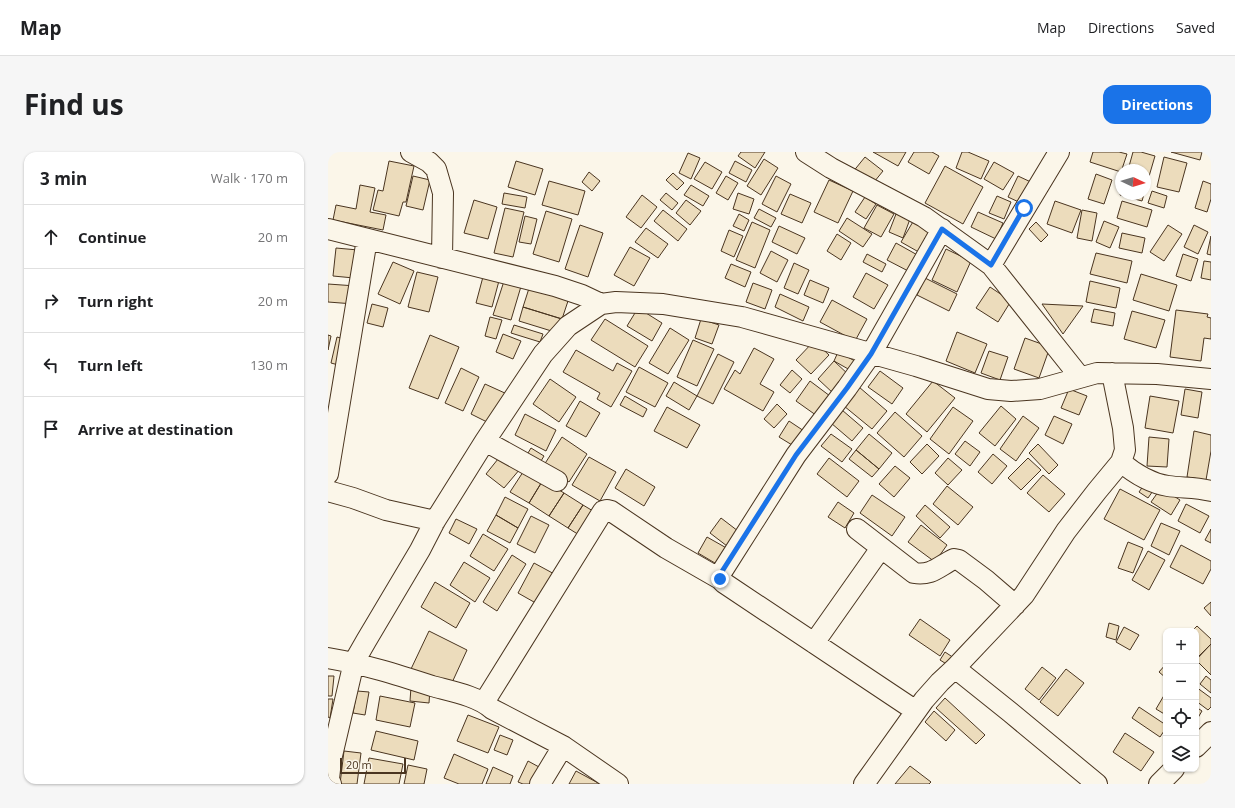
<!DOCTYPE html>
<html lang="en">
<head>
<meta charset="utf-8">
<style>
	:root { --surface:#fff; --page:#f6f6f6; --text:#202124; --muted:#757577; --line:#e0e0e0; --accent:#1a73e8 }
	body { margin:0; font-family:"Open Sans",sans-serif; background:var(--page); color:var(--text) }
	.controls { position:absolute; right:12px; bottom:12px; display:grid; overflow:hidden; border-radius:8px; box-shadow:0 1px 3px #0004 }
	.controls button { width:36px; height:36px; display:grid; place-items:center; padding:0; border:0; border-bottom:1px solid var(--line); background:var(--surface); color:var(--text); font:20px sans-serif }
	.compass { position:absolute; left:787px; top:12px; width:36px; height:36px; border-radius:50%; background:var(--surface); box-shadow:0 1px 3px #0004; rotate:94deg }
	.scale { position:absolute; left:12px; bottom:10px; width:66px; box-sizing:border-box; padding-left:4px; border:2px solid #4a3520; border-top:0; font-size:11px; line-height:14px; white-space:nowrap; color:#4a3520; -webkit-text-stroke:3px #fbf6e9; paint-order:stroke }
	.stop { position:absolute; width:12px; height:12px; margin:-9px; border:3px solid #1a73e8; border-radius:50%; background:#fff }
	.stop.end { background:#1a73e8; border-color:#fff; box-shadow:0 1px 4px #0008 }
	.list { margin:0; padding:0; list-style:none }
	h2 { display:flex; justify-content:space-between; align-items:center; height:52px; margin:0; padding:0 16px; font-size:17px }
	h2 small { font-size:13px; font-weight:400; color:var(--muted) }
	.list li { display:grid; grid-template-columns:26px 1fr auto; gap:12px; align-items:center; box-sizing:border-box; height:64px; padding:0 16px; border-top:1px solid var(--line) }
	.list b { display:block; font-size:15px; white-space:nowrap }
	.list em { font-size:13px; font-style:normal; color:var(--muted) }
	.icon { flex:none; width:22px; height:22px; fill:none; stroke:currentColor; stroke-width:2; stroke-linecap:round; stroke-linejoin:round }
	.map { position:relative; flex:none; width:883px; height:632px; overflow:hidden; border-radius:12px }
	header { display:flex; align-items:center; gap:24px; box-sizing:border-box; height:56px; padding:0 20px; background:var(--surface); border-bottom:1px solid var(--line) }
	header strong { font-size:19px }
	nav { display:flex; gap:22px; margin-inline-start:auto; font-size:14px }
	.intro { display:flex; align-items:center; justify-content:space-between; box-sizing:border-box; height:96px; padding:0 24px }
	h1 { margin:0; font-size:28px }
	.button { padding:10px 18px; border-radius:12px; background:var(--accent); color:#fff; font-size:14px; font-weight:700 }
	main { display:flex; gap:24px; padding:0 24px }
	aside { flex:1; background:var(--surface); border-radius:12px; box-shadow:0 1px 3px #0004 }
	.map>svg:first-child { display:block }
	.building { fill:#ecdcbc; stroke:#4a3520 }
	.lines { fill:none; stroke-linecap:round; stroke-linejoin:round }
	.street-casing { stroke:#4a3520; stroke-width:22 }
	.street { stroke:#fbf6e9; stroke-width:20 }
	.route { stroke:#1a73e8; stroke-width:5 }
</style>
</head>
<body>
<header>
<strong>Map</strong>
<nav><a>Map</a><a>Directions</a><a>Saved</a></nav>
</header>
<div class="intro"><h1>Find us</h1><a class="button">Directions</a></div>
<main>
<aside>
<h2>3 min<small>Walk · 170 m</small></h2>
<ul class="list">
<li><svg class="icon" aria-label="ahead" viewBox="0 0 24 24"><path d="M12 20V5M6 11l6-6 6 6"/></svg><div><b>Continue</b></div><em>20 m</em></li>
<li><svg class="icon" aria-label="right" viewBox="0 0 24 24"><path d="M7 20v-9h11M14 6l5 5-5 5"/></svg><div><b>Turn right</b></div><em>20 m</em></li>
<li><svg class="icon" aria-label="left" viewBox="0 0 24 24"><path d="M17 20v-9H6M10 6l-5 5 5 5"/></svg><div><b>Turn left</b></div><em>130 m</em></li>
<li><svg class="icon" aria-label="arrive" viewBox="0 0 24 24"><path d="M6 21V4h12l-3 4 3 4H6"/></svg><div><b>Arrive at destination</b></div></li>
</ul>
</aside>
<div class="map">
<svg width="883" height="632" viewBox="0 0 883 632">
	<rect width="100%" height="100%" fill="#fbf6e9"/>
	<path class="building" d="M413,0H437L427,16L410,4Z
		M545,0H578L570,14Z
		M586,0H604L611,4L601,22L580,10Z
		M634,0H640L661,9L653,27L628,16Z
		M765,0H791L799,2L793,20L762,10Z
		M805,0H813L827,4L817,38V18H800Z
		M843,0H874L872,8Z
		M360,1L372,6L363,27L351,21Z
		M537,5L555,19L542,35L524,21Z
		M836,5L859,11L851,40L829,35Z
		M436,7L450,16L433,43L419,34Z
		M61,9L86,14L78,50H75L71,64L45,58L50,38L55,39Z
		M188,9L215,17L207,43L180,35Z
		M407,9L424,18L418,30L401,21Z
		M377,10L394,20L384,37L366,27Z
		M666,10L686,21L675,38L656,27Z
		M617,14L655,35L635,72L597,51Z
		M261,20L272,29L264,39L254,30Z
		M345,21L356,31L349,38L338,28Z
		M768,22L784,28L776,52L760,47Z
		M85,24L102,28L95,58L78,54Z
		M398,24L410,31L400,48L388,41Z
		M448,24L463,32L449,60L434,52Z
		M690,24L705,31L695,52L680,45Z
		M501,28L525,39L510,71L486,60Z
		M221,29L257,39L250,63L214,53Z
		M875,29L883,32V47L879,60L867,56Z
		M32,33L47,36L42,60L58,63L55,78L5,68L8,53L28,57Z
		M363,33L381,44L375,54L356,43Z
		M824,39L839,44L836,56L820,51Z
		M793,40V42H816L814,49L792,43Z
		M176,41L199,45L197,56L174,52Z
		M338,41L350,51L344,58L332,48Z
		M410,41L426,47L421,62L405,57Z
		M462,42L483,51L474,71L453,62Z
		M314,43L329,55L313,76L298,65Z
		M669,44L683,50L676,67L661,61Z
		M537,45L548,52L538,67L527,60Z
		M146,48L169,55L160,87L136,81Z
		M358,48L373,59L362,73L348,61Z
		M727,49L753,58L744,81L719,72Z
		M794,49L824,58L819,75L789,66Z
		M549,53L566,62L553,85L536,76Z
		M177,56L196,60L185,105L166,101Z
		M431,57L448,66L443,75L426,66Z
		M335,58L359,77L350,89L326,69Z
		M754,58L769,61L764,89L749,86Z
		M218,59L244,67L231,110L205,102Z
		M650,60L675,71L668,87L643,75Z
		M411,62L421,68L416,79L405,74Z
		M568,62L582,67L575,86L561,80Z
		M197,64L209,67L203,92L191,90Z
		M519,66L544,82L535,95L511,79Z
		M586,68L608,81L596,103L573,90Z
		M776,69L791,75L782,96L768,90Z
		M424,70L442,78L427,116L408,108Z
		M708,70L720,83L713,90L701,77Z
		M252,73L275,81L260,125L237,117Z
		M840,73L854,82L836,109L822,100Z
		M866,73L880,80L870,102L856,95Z
		M451,74L477,86L469,102L444,90Z
		M318,76L340,92L330,106L307,90Z
		M401,78L415,84L406,105L393,99Z
		M794,81L817,86L814,101L791,96Z
		M509,82L523,91L513,108L499,99Z
		M883,84V103L879,102Z
		M568,91L593,105L584,121L559,108Z
		M302,95L322,106L306,134L286,123Z
		M8,96L30,98L26,126L5,124Z
		M618,97L643,109L629,140L604,128Z
		M443,99L460,108L449,130L432,121Z
		M768,101L804,109L799,131L762,122Z
		M539,102L558,112L554,120L535,110Z
		M855,102L870,107L863,129L848,124Z
		M876,109L883,110V128L873,126Z
		M65,110L86,119L72,152L50,142Z
		M466,111L481,118L470,142L456,136Z
		M403,112L423,120L417,135L397,126Z
		M89,120L110,125L101,160L80,155Z
		M156,121L172,125L164,155L148,151Z
		M538,121L560,133L546,157L525,145Z
		M813,122L849,133L841,159L805,148Z
		M177,126L194,131L183,168L165,163Z
		M597,126L629,142L621,159L589,143Z
		M482,128L501,136L495,151L476,143Z
		M762,129L792,136L788,156L758,150Z
		M203,130L242,143L234,167L195,155Z
		M425,131L444,138L437,157L418,150Z
		M0,132L28,134L26,152L0,150Z
		M662,135L683,149L670,170L648,156Z
		M452,142L481,155L475,169L447,155Z
		M504,148L539,167L527,189L492,170Z
		M44,152L60,156L55,175L39,171Z
		M714,152L755,154L735,182Z
		M195,155L234,167L230,181L191,169Z
		M310,156L334,171L324,189L299,174Z
		M766,157L787,161L785,174L763,170Z
		M848,158L880,162L879,165L883,166V187L876,186L873,209L842,205Z
		M804,159L837,168L828,196L796,187Z
		M162,165L174,168L168,187L157,184Z
		M277,167L320,194L307,215L263,188Z
		M373,167L391,173L384,192L367,186Z
		M186,173L215,182L212,190L183,181Z
		M342,176L361,188L340,222L321,211Z
		M629,180L659,192L647,221L618,209Z
		M175,182L193,189L185,207L168,200Z
		M0,183L3,184L0,198Z
		M102,183L131,195L110,247L81,236Z
		M9,185L20,188L14,214L3,211Z
		M697,186L722,195L711,226L686,217Z
		M365,188L386,197L369,234L349,225Z
		M486,189L501,203L483,222L468,208Z
		M426,196L446,207L432,232L446,240L435,259L396,237L407,218L412,222Z
		M248,198L285,219L289,211L304,219L283,255L269,247L272,241L235,220Z
		M661,199L680,205L672,228L653,221Z
		M510,200L527,209L522,218L506,209Z
		M390,202L406,210L385,252L369,244Z
		M506,209L522,224L506,242L490,227Z
		M311,215L340,231L327,255L298,240Z
		M133,216L151,225L135,259L117,251Z
		M464,218L474,227L462,241L452,233Z
		M552,219L575,236L564,252L540,235Z
		M222,227L248,245L231,270L205,252Z
		M482,229L506,247L492,266L468,249Z
		M605,229L627,246L599,280L578,262Z
		M346,230L369,244L361,258L338,244Z
		M157,232L179,242L165,273L143,262Z
		M531,235L559,259L544,277L516,254Z
		M741,237L759,244L751,263L733,256Z
		M857,237L874,240L870,266L853,263Z
		M297,244L319,257L315,265L292,253Z
		M822,244L851,249L845,281L817,276Z
		M252,249L272,261L258,285L238,274Z
		M449,252L459,262L446,276L436,267Z
		M673,254L688,267L667,294L651,281Z
		M339,255L372,273L359,296L326,279Z
		M625,255L645,269L621,302L602,287Z
		M514,258L535,276L524,289L503,271Z
		M567,260L594,284L576,305L549,281Z
		M197,262L228,278L218,299L187,283Z
		M695,264L711,276L688,309L672,297Z
		M726,264L744,272L735,292L717,283Z
		M461,269L479,281L469,296L451,285Z
		M866,279L883,283V299L878,328L859,325Z
		M503,282L524,297L514,310L493,294Z
		M541,282L564,301L551,317L528,298Z
		M234,285L259,302L241,330L216,313Z
		M821,285L841,287L839,315L819,314Z
		M637,289L652,300L642,314L627,302Z
		M599,292L611,304L594,322L582,310Z
		M710,292L730,313L721,322L701,301Z
		M203,296L216,304L210,314L197,306Z
		M528,298L551,317L544,325L521,307Z
		M174,302L192,317L176,336L158,322Z
		M665,302L679,314L664,332L650,320Z
		M261,305L288,320L272,349L244,333Z
		M501,306L531,329L519,345L489,322Z
		M620,306L634,318L620,333L607,321Z
		M700,306L713,318L693,338L680,326Z
		M567,314L582,326L566,345L551,332Z
		M197,317L215,328L201,351L182,340Z
		M298,317L327,335L316,354L287,336Z
		M715,323L737,342L721,360L699,341Z
		M215,328L236,341L221,364L201,351Z
		M818,330L827,336L820,346L811,340Z
		M619,334L645,355L630,373L605,352Z
		M833,336L852,348L843,363L823,350Z
		M792,337L832,358L816,388L776,367Z
		M236,341L255,353L240,376L221,364Z
		M544,343L577,365L564,384L532,361Z
		M177,345L200,357L190,376L168,363Z
		M510,350L526,361L517,376L500,365Z
		M858,352L881,364L872,381L850,369Z
		M255,353L270,362L256,386L240,376Z
		M597,353L622,375L612,386L588,364Z
		M168,363L190,376L182,391L159,379Z
		M203,364L221,373L207,401L189,392Z
		M393,366L410,379L399,394L382,381Z
		M128,367L149,377L141,392L121,381Z
		M833,371L852,379L841,403L823,394Z
		M593,373L619,393L607,410L580,390Z
		M883,377V391L877,388Z
		M155,382L180,397L166,419L142,404Z
		M379,385L402,398L392,414L370,401Z
		M800,390L815,396L805,421L790,416Z
		M853,393L883,409V417L875,432L842,415Z
		M820,399L837,408L821,438L804,428Z
		M184,403L198,412L169,459L155,450Z
		M136,410L162,426L147,450L122,433Z
		M206,411L230,424L213,454L190,441Z
		M107,430L142,451L128,476L93,455Z
		M883,450V464L876,456Z
		M592,467L622,488L612,504L581,483Z
		M781,471L791,474L788,488L778,485Z
		M869,474L883,487V492L868,507V479H864Z
		M796,475L811,483L802,498L788,490Z
		M101,479L139,498L122,535L83,517Z
		M883,492V523L868,508Z
		M617,500L626,506L620,513L612,508Z
		M838,512V526L831,520Z
		M714,515L728,526L711,548L697,537Z
		M738,517L756,531L730,564L712,550Z
		M0,524H6L4,544H0Z
		M878,524L883,528V541L872,532Z
		M83,535L102,537L101,551L82,549Z
		M868,535L883,546V555L880,558L868,549Z
		M29,539L41,540L37,563L25,561Z
		M838,540V563L828,557Z
		M52,544L87,551L82,575L48,568Z
		M617,546L657,583L648,592L608,556Z
		M0,547H5L2,566L0,565Z
		M811,555L838,573V576L832,585L804,566Z
		M868,555L874,559L868,569Z
		M606,559L627,578L618,589L597,570Z
		M140,563L171,575L160,601L129,589Z
		M48,579L90,589L86,608L43,598Z
		M797,581L826,600L813,619L785,600Z
		M172,583L185,588L179,603L166,598Z
		M16,599L33,601L29,632H12Z
		M126,602L160,617L154,632H131L116,626Z
		M41,606L75,612L71,632H36Z
		M200,609L211,615L203,632H195L190,630Z
		M80,613L99,617L96,632H76Z
		M582,614L603,630L601,632H567Z
		M165,615L185,624L182,632H158Z
		M248,619L272,632H241Z"/>
	<g class="lines">
		<g class="street-casing">
			<path id="street" d="M83,0L101,10L108,17L115,41L114,106
				M478,0L503,16L596,65L663,113L752,225
				M0,77L227,134L254,143L273,152
				M663,113L731,0
				M157,289L229,329
				M793,310C807,322 821,331 840,334C854,336 869,335 883,339
				M0,322L39,87
				M0,339L25,346L58,358L107,369
				M529,377L586,421C604,424 611,414 626,407L631,408L658,428L687,453
				M486,491L553,396
				M0,506C36,512 70,523 104,534C122,539 150,544 164,557L235,594L290,632
				M627,516L682,560L769,632
				M157,551L160,544L275,359L279,358L283,359L338,396L392,427
				M588,559L396,431L392,427L393,421L468,303L519,236L543,202L614,77
				M868,595L883,580
				M3,632L1,627L3,608L26,510L38,489L92,398L107,369L157,289L215,202L240,174L273,152L288,150L335,152L414,165L588,214L660,237L683,239L712,237L769,221L829,222L883,227
				M212,632L235,594
				M536,632L596,548L612,530L627,516L696,443L738,379L769,339L793,310L797,298L795,276L784,221
				M831,632L846,617"/>
		</g>
		<use href="#street" class="street"/>
	</g>
	<g class="lines">
		<path class="route" d="M392,427L393,421L468,303L519,236L543,202L614,77L663,113L696,56"/>
	</g>
</svg>
<div class="controls">
<button>+</button>
<button>−</button>
<button><svg class="icon" aria-label="locate" viewBox="0 0 24 24"><circle cx="12" cy="12" r="6"/><path d="M12 2v4M12 18v4M2 12h4M18 12h4"/></svg></button>
<button><svg class="icon" aria-label="layers" viewBox="0 0 24 24"><path d="M12 4l9 5-9 5-9-5zM3 14l9 5 9-5"/></svg></button>
</div>
<svg class="compass" viewBox="-18 -18 36 36"><path d="M0-13l5 13h-10z" fill="#e53935"/><path d="M0 13l5-13h-10z" fill="#757577"/></svg>
<div class="scale">20 m</div>
<div class="stop" style="left:696px;top:56px"></div>
<div class="stop end" style="left:392px;top:427px"></div>
</div>
</main>
</body>
</html>
